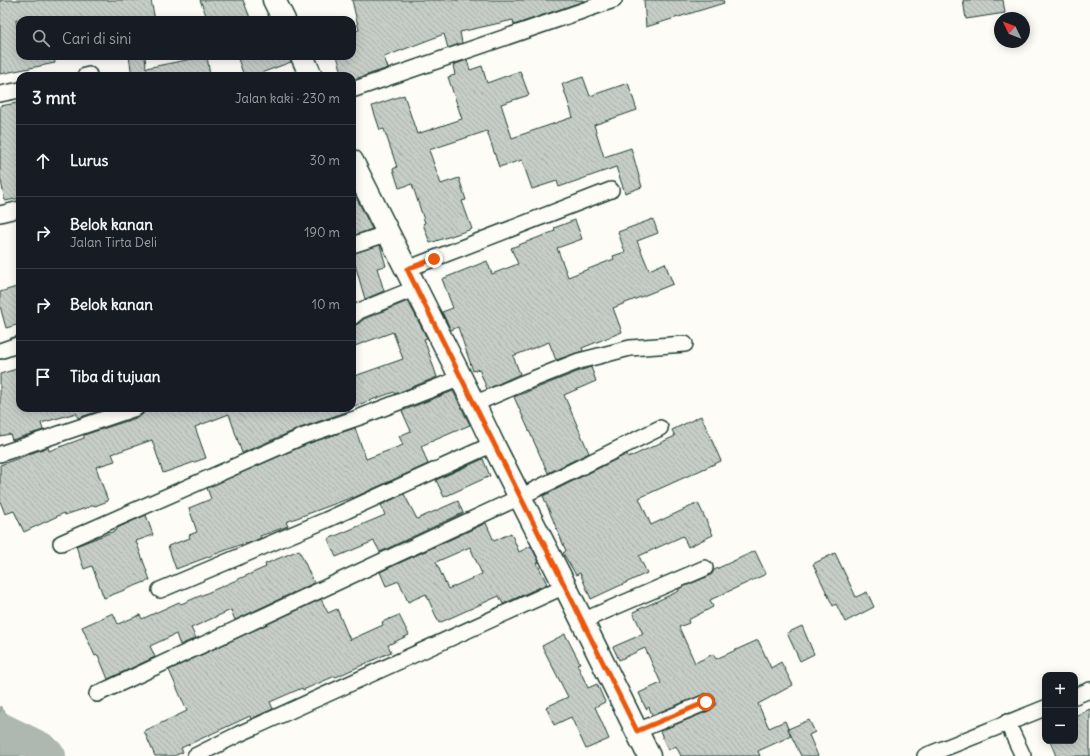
<!DOCTYPE html>
<html lang="id">
<meta charset="utf-8">
<style>
:root{--surface:#171b24;--page:#242831;--text:#f1f3f6;--muted:#9ea1a6;--line:#363941}
body{margin:0;font-family:Delius,sans-serif;background:var(--page);color:var(--text)}
.controls{position:absolute;right:12px;bottom:12px;display:grid;overflow:hidden;border-radius:8px;box-shadow:0 2px 10px #0003}
.controls button{width:36px;height:36px;display:grid;place-items:center;padding:0;border:0;border-bottom:1px solid var(--line);background:var(--surface);color:var(--text);font:20px sans-serif}
.compass{position:absolute;left:994px;top:12px;width:36px;height:36px;border-radius:50%;background:var(--surface);box-shadow:0 2px 10px #0003;rotate:313deg}
.stop{position:absolute;width:12px;height:12px;margin:-9px;border:3px solid #ea580c;border-radius:50%;background:#fff}
.stop.end{background:#ea580c;border-color:#fff;box-shadow:0 1px 4px #0008}
.list{margin:0;padding:0;list-style:none}
h2{display:flex;justify-content:space-between;align-items:center;height:52px;margin:0;padding:0 16px;font-size:17px}
h2 small{font-size:13px;font-weight:400;color:var(--muted)}
.list li{display:grid;grid-template-columns:26px 1fr auto;gap:12px;align-items:center;box-sizing:border-box;height:72px;padding:0 16px;border-top:1px solid var(--line)}
.list b{display:block;font-size:15px;white-space:nowrap}
.list p{margin:0;font-size:13px;white-space:nowrap;color:var(--muted)}
.list em{font-size:13px;font-style:normal;color:var(--muted)}
.icon{flex:none;width:22px;height:22px;fill:none;stroke:currentColor;stroke-width:2;stroke-linecap:round;stroke-linejoin:round}
.map{position:relative;flex:none;width:1090px;height:756px;overflow:hidden}
.search{position:absolute;background:var(--surface);box-shadow:0 2px 10px #0003;left:16px;top:16px;width:340px;height:44px;display:flex;align-items:center;gap:10px;box-sizing:border-box;padding:0 14px;border-radius:12px;color:var(--muted);font-size:15px}
.panel{position:absolute;background:var(--surface);box-shadow:0 2px 10px #0003;left:16px;top:72px;width:340px;height:340px;border-radius:12px}
.map>svg:first-child{display:block}
</style>
<div class="map">
<svg width="1090" height="756" viewBox="0 0 1090 756">
<defs>
<pattern id="water-ripples" width="26" height="14" patternUnits="userSpaceOnUse"><rect width="26" height="14" fill="#aeb8b1"/><path d="M2 4q2-2 4 0t4 0M15 11q2-2 4 0t4 0" fill="none" stroke="#8d9791"/></pattern>
<pattern id="building-back-hatch" width="6" height="6" patternUnits="userSpaceOnUse"><rect width="6" height="6" fill="#c6cdc7"/><path d="M-1 5l2 2M0 0l6 6M5-1l2 2" fill="none" stroke="#aab1ac"/></pattern>
</defs>
<rect width="100%" height="100%" fill="#fdfcf7"/>
<filter id="ink" filterUnits="userSpaceOnUse"><feTurbulence type="fractalNoise" baseFrequency=".025" numOctaves="2"/><feDisplacementMap in="SourceGraphic" scale="8" xChannelSelector="R" yChannelSelector="G"/><feConvolveMatrix kernelMatrix="1 2 1 2 8 2 1 2 1" color-interpolation-filters="sRGB"/></filter>
<g filter="url(#ink)">
<path fill="url(#water-ripples)" stroke="#75877f" d="M 0,706 L 24,735 L 36,756 L 0,756 Z"/>
<g fill="none" stroke-linecap="round" stroke-linejoin="round">
<g stroke="#586e66" stroke-width="1">
<path d="M 0,712 L 21,737 L 32,756"/>
<path d="M 0,720 L 17,740 L 26,756"/>
</g>
<path stroke="#aeb8b1" stroke-width="32" d="M 0,728 L 41,748 L 50,756"/>
</g>
<g fill="url(#building-back-hatch)" stroke="#1f3d34" fill-rule="evenodd">
<path d="M 0,0 L 151,0 L 155,20 L 16,20 L 20,45 L 20,56 L 54,56 L 55,63 L 0,74 Z"/>
<path d="M 200,0 L 243,0 L 251,20 L 208,20 Z"/>
<path d="M 352,0 L 584,0 L 584,1 L 514,25 L 513,20 L 460,32 L 462,43 L 448,48 L 444,34 L 384,57 L 388,68 L 352,80 L 352,76 L 343,76 L 337,56 L 352,56 L 352,32 L 359,30 Z"/>
<path d="M 644,0 L 723,0 L 724,3 L 646,27 Z"/>
<path d="M 963,0 L 1003,0 L 1005,13 L 966,19 Z"/>
<path d="M 129,56 L 145,56 L 146,68 L 207,56 L 210,76 L 132,76 Z"/>
<path d="M 237,56 L 290,56 L 291,62 L 253,76 L 244,76 Z"/>
<path d="M 467,60 L 470,70 L 482,66 L 487,83 L 520,71 L 529,95 L 501,104 L 512,138 L 573,117 L 562,84 L 583,77 L 590,96 L 628,83 L 637,110 L 594,125 L 604,157 L 631,148 L 642,187 L 625,193 L 616,167 L 559,187 L 557,181 L 532,189 L 522,160 L 499,167 L 487,131 L 429,150 L 441,184 L 459,178 L 466,200 L 462,201 L 472,229 L 430,243 L 423,224 L 425,223 L 412,184 L 399,188 L 393,169 L 397,167 L 384,129 L 380,130 L 372,106 L 404,95 L 417,134 L 462,119 L 448,77 L 455,75 L 453,65 Z"/>
<path d="M 17,103 L 20,118 L 20,198 L 5,201 L 0,176 L 0,106 Z"/>
<path d="M 352,189 L 372,229 L 352,236 Z"/>
<path d="M 653,219 L 658,233 L 637,241 L 649,270 L 665,263 L 673,284 L 613,308 L 622,332 L 582,348 L 583,351 L 556,360 L 549,342 L 513,356 L 520,374 L 487,389 L 479,369 L 473,371 L 458,327 L 451,330 L 442,312 L 453,308 L 442,279 L 487,261 L 492,274 L 518,264 L 511,248 L 555,231 L 554,228 L 575,220 L 582,239 L 557,248 L 568,277 L 614,259 L 613,256 L 625,252 L 618,232 Z"/>
<path d="M 380,245 L 386,266 L 377,268 L 384,291 L 365,299 L 352,254 Z"/>
<path d="M 20,286 L 20,324 L 6,328 L 0,306 L 0,292 Z"/>
<path d="M 408,301 L 427,338 L 424,339 L 437,377 L 395,394 L 394,392 L 352,407 L 352,377 L 403,359 L 393,332 L 352,347 L 352,326 L 358,324 L 364,319 Z"/>
<path d="M 591,367 L 596,381 L 564,395 L 589,453 L 548,473 L 514,397 L 582,370 Z"/>
<path d="M 20,368 L 20,408 L 108,408 L 78,418 L 76,413 L 41,423 L 43,430 L 12,440 L 10,434 L 0,436 L 0,374 Z"/>
<path d="M 453,391 L 470,425 L 421,446 L 428,464 L 353,498 L 353,497 L 286,522 L 288,526 L 260,536 L 261,538 L 247,544 L 246,544 L 245,543 L 176,569 L 168,546 L 190,538 L 189,535 L 197,532 L 189,508 L 211,499 L 207,488 L 307,444 L 355,428 L 366,459 L 403,445 L 399,436 L 411,431 L 402,411 Z"/>
<path d="M 145,408 L 348,408 L 349,411 L 300,428 L 242,453 L 229,414 L 195,427 L 206,458 L 163,473 L 152,440 L 112,454 L 115,461 L 96,467 L 108,501 L 95,506 L 95,505 L 65,515 L 64,513 L 24,532 L 14,511 L 5,514 L 0,501 L 0,465 L 48,447 L 49,451 L 84,438 L 84,435 L 139,417 L 143,414 Z"/>
<path d="M 701,416 L 721,461 L 639,498 L 651,525 L 698,503 L 713,535 L 688,547 L 683,536 L 639,556 L 647,573 L 591,599 L 580,573 L 576,575 L 563,553 L 566,551 L 543,496 L 627,454 L 628,458 L 675,436 L 672,430 Z"/>
<path d="M 483,459 L 490,476 L 444,497 L 436,480 Z"/>
<path d="M 404,494 L 417,519 L 458,501 L 463,513 L 380,552 L 374,541 L 336,557 L 328,539 L 385,515 L 381,505 Z"/>
<path d="M 146,515 L 153,535 L 136,541 L 150,580 L 104,598 L 92,566 L 84,569 L 76,546 L 117,530 L 117,528 Z"/>
<path d="M 486,523 L 494,541 L 511,533 L 519,552 L 531,546 L 539,562 L 537,563 L 547,584 L 503,604 L 499,596 L 439,623 L 426,594 L 408,602 L 399,581 L 386,586 L 380,572 ZM 470,547 L 482,574 L 448,589 L 436,562 Z"/>
<path d="M 299,550 L 314,583 L 235,620 L 231,610 L 191,628 L 196,638 L 180,645 L 176,634 L 150,646 L 155,657 L 108,679 L 98,655 L 95,656 L 82,627 L 113,613 L 118,624 L 140,615 L 142,619 L 179,602 L 181,604 L 207,593 L 266,567 L 265,564 Z"/>
<path d="M 755,551 L 766,574 L 710,600 L 713,607 L 688,620 L 689,623 L 679,627 L 695,663 L 713,654 L 716,659 L 758,640 L 771,668 L 781,662 L 793,685 L 758,704 L 769,728 L 785,721 L 791,736 L 758,751 L 760,756 L 681,756 L 676,746 L 668,750 L 660,731 L 711,710 L 714,707 L 716,704 L 715,698 L 712,695 L 704,694 L 652,715 L 649,707 L 646,709 L 639,693 L 661,683 L 645,648 L 619,660 L 613,647 L 643,634 L 633,612 L 679,591 L 678,589 L 709,576 L 712,574 L 714,570 Z"/>
<path d="M 835,553 L 856,597 L 867,592 L 874,607 L 845,622 L 836,604 L 833,606 L 813,564 Z"/>
<path d="M 321,599 L 328,613 L 337,609 L 350,640 L 383,625 L 382,622 L 399,615 L 409,635 L 388,645 L 391,652 L 336,677 L 335,676 L 303,690 L 302,688 L 270,702 L 273,709 L 251,719 L 250,716 L 181,748 L 183,752 L 174,756 L 155,756 L 144,731 L 187,711 L 169,670 Z"/>
<path d="M 802,626 L 814,654 L 800,661 L 787,633 Z"/>
<path d="M 565,634 L 580,663 L 577,664 L 588,688 L 597,684 L 605,702 L 595,707 L 609,739 L 586,749 L 571,717 L 554,725 L 546,707 L 568,697 L 542,646 Z"/>
<path d="M 1090,709 L 1090,756 L 1056,756 L 1050,741 L 1075,741 L 1075,716 Z"/>
<path d="M 809,720 L 815,732 L 809,735 L 818,756 L 801,756 L 788,729 Z"/>
</g>
<g fill="none" stroke-linecap="round" stroke-linejoin="round">
<g stroke="#1f3d34" stroke-width="18">
<g id="street">
<path d="M 85,76 L 89,75"/>
<path d="M 352,90 L 614,0"/>
<path d="M 0,94 L 20,90"/>
<path d="M 0,214 L 20,209"/>
<path d="M 352,245 L 389,233"/>
<path d="M 407,269 L 611,190"/>
<path d="M 352,317 L 359,311 L 416,288"/>
<path d="M 0,351 L 20,344"/>
<path d="M 474,404 L 523,383 L 579,361 L 630,348 L 685,344"/>
<path d="M 0,454 L 136,408"/>
<path d="M 61,543 L 304,436 L 360,417 L 461,378"/>
<path d="M 160,590 L 324,521 L 493,444"/>
<path d="M 582,621 L 705,568"/>
<path d="M 97,694 L 520,497 L 660,428"/>
<path d="M 1075,696 L 1090,690"/>
<path d="M 1007,722 L 1023,756"/>
<path d="M 637,731 L 707,702"/>
<path d="M 195,756 L 239,734 L 565,586"/>
<path d="M 925,756 L 1045,708"/>
</g>
</g>
<g stroke="#1f3d34" stroke-width="25">
<g id="secondary">
<path d="M 274,0 L 284,20"/>
<path d="M 302,56 L 311,76"/>
<path d="M 352,161 L 474,404 L 493,444 L 565,586 L 649,756"/>
</g>
</g>
<use href="#street" stroke="#fdfcf7" stroke-width="15"/>
<use href="#secondary" stroke="#fdfcf7" stroke-width="22"/>
</g>
</g>
<g fill="none" stroke-linecap="round" stroke-linejoin="round" filter="url(#ink)">
<path stroke="#ea580c" stroke-width="5" d="M 434,259 L 407,269 L 637,731 L 706,702"/>
</g>
</svg>
<div class="controls">
<button>+</button>
<button>−</button>
</div>
<svg class="compass" viewBox="-18 -18 36 36"><path d="M0-13l5 13h-10z" fill="#e53935"/><path d="M0 13l5-13h-10z" fill="#9ea1a6"/></svg>
<div class="stop" style="left:706px;top:702px"></div>
<div class="stop end" style="left:434px;top:259px"></div>
<div class="search"><svg class="icon" aria-label="search" viewBox="0 0 24 24"><circle cx="10" cy="10" r="6"/><path d="M15 15l6 6"/></svg>Cari di sini</div>
<section class="panel">
<h2>3 mnt<small>Jalan kaki · 230 m</small></h2>
<ul class="list">
<li><svg class="icon" aria-label="ahead" viewBox="0 0 24 24"><path d="M12 20V5M6 11l6-6 6 6"/></svg><div><b>Lurus</b></div><em>30 m</em></li>
<li><svg class="icon" aria-label="right" viewBox="0 0 24 24"><path d="M7 20v-9h11M14 6l5 5-5 5"/></svg><div><b>Belok kanan</b><p>Jalan Tirta Deli</p></div><em>190 m</em></li>
<li><svg class="icon" aria-label="right" viewBox="0 0 24 24"><path d="M7 20v-9h11M14 6l5 5-5 5"/></svg><div><b>Belok kanan</b></div><em>10 m</em></li>
<li><svg class="icon" aria-label="arrive" viewBox="0 0 24 24"><path d="M6 21V4h12l-3 4 3 4H6"/></svg><div><b>Tiba di tujuan</b></div></li>
</ul>
</section>
</div>
